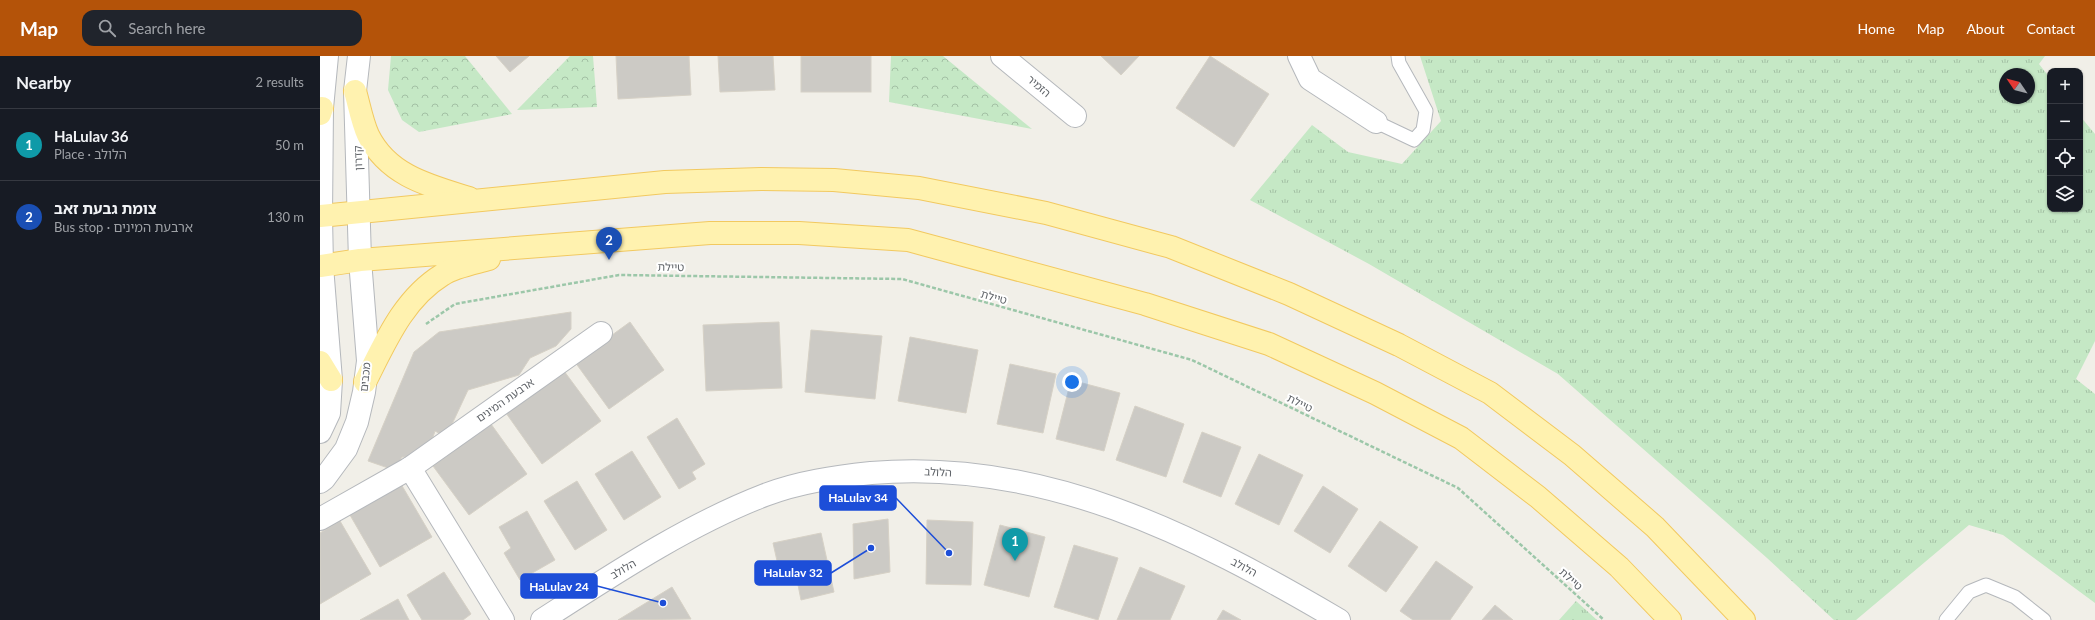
<!DOCTYPE html>
<meta charset="utf-8">
<style>
:root{--surface:#171b24;--page:#20242c;--text:#f1f3f6;--muted:#9ea1a6;--line:#363941;--accent:#b45309}
body{margin:0;font-family:Lato,"Noto Sans Hebrew",sans-serif;background:var(--page);color:var(--text)}
.controls{position:absolute;right:12px;top:12px;display:grid;overflow:hidden;border-radius:8px;box-shadow:0 1px 3px #0004}
.controls button{width:36px;height:36px;display:grid;place-items:center;padding:0;border:0;border-bottom:1px solid var(--line);background:var(--surface);color:var(--text);font:20px sans-serif}
.compass{position:absolute;left:1679px;top:12px;width:36px;height:36px;border-radius:50%;background:var(--surface);box-shadow:0 1px 3px #0004;rotate:305deg}
.you{position:absolute;left:752px;top:326px;width:14px;height:14px;margin:-10px;border:3px solid #fff;border-radius:50%;background:#1a73e8;box-shadow:0 0 0 6px #1a73e833}
.badge{display:grid;place-items:center;width:26px;height:26px;border-radius:50%;background:var(--accent);color:#fff;font-size:13px;font-weight:700}
.pin{position:absolute;translate:-50% -33px;filter:drop-shadow(0 1px 2px #0008)}
.pin::after{content:'';position:absolute;top:21px;width:14px;height:12px;background:inherit;clip-path:polygon(0 0,100% 0,50% 100%)}
.list{margin:0;padding:0;list-style:none}
h2{display:flex;justify-content:space-between;align-items:center;height:52px;margin:0;padding:0 16px;font-size:17px}
h2 small{font-size:13px;font-weight:400;color:var(--muted)}
.list li{display:grid;grid-template-columns:26px 1fr auto;gap:12px;align-items:center;box-sizing:border-box;height:72px;padding:0 16px;border-top:1px solid var(--line)}
.list b{display:block;font-size:15px;white-space:nowrap}
.list p{margin:0;font-size:13px;white-space:nowrap;color:var(--muted)}
.list em{font-size:13px;font-style:normal;color:var(--muted)}
.icon{flex:none;width:22px;height:22px;fill:none;stroke:currentColor;stroke-width:2;stroke-linecap:round;stroke-linejoin:round}
.map{position:relative;flex:none;width:1775px;height:564px;overflow:hidden}
header{display:flex;align-items:center;gap:24px;box-sizing:border-box;height:56px;padding:0 20px;background:var(--accent);color:#fff}
header strong{font-size:19px}
nav{display:flex;gap:22px;margin-inline-start:auto;font-size:14px}
.search{width:280px;height:36px;background:var(--page);display:flex;align-items:center;gap:10px;box-sizing:border-box;padding:0 14px;border-radius:12px;color:var(--muted);font-size:15px}
main{display:flex}
aside{flex:1;background:var(--surface)}
.map>svg:first-child{display:block}
</style>
<header>
<strong>Map</strong>
<div class="search"><svg class="icon" aria-label="search" viewBox="0 0 24 24"><circle cx="10" cy="10" r="6"/><path d="M15 15l6 6"/></svg>Search here</div>
<nav><a>Home</a><a>Map</a><a>About</a><a>Contact</a></nav>
</header>
<main>
<aside>
<h2>Nearby<small>2 results</small></h2>
<ul class="list">
<li><span class="badge" style="background:#0f9aa8">1</span><div><b>HaLulav 36</b><p>Place · הלולב</p></div><em>50 m</em></li>
<li><span class="badge" style="background:#1a4fb4">2</span><div><b>צומת גבעת זאב</b><p>Bus stop · ארבעת המינים</p></div><em>130 m</em></li>
</ul>
</aside>
<div class="map">
<svg width="1775" height="564" viewBox="0 0 1775 564">
<defs>
<pattern id="grass-tufts" width="24" height="20" patternUnits="userSpaceOnUse"><rect width="24" height="20" fill="#c5e8c5"/><path d="M3 7l-1-3M5 7V3M7 7l1-3M15 17l-1-3M17 17v-4M19 17l1-3" fill="none" stroke="#a3c0a4"/></pattern>
<pattern id="forest-crowns" width="20" height="18" patternUnits="userSpaceOnUse"><rect width="20" height="18" fill="#c5e8c5"/><path d="M2 6a3 3 0 1 1 6 0M12 15a3 3 0 1 1 6 0" fill="none" stroke="#a3c0a4"/></pattern>
</defs>
<rect width="100%" height="100%" fill="#f1efe8"/>
<g fill="url(#grass-tufts)" fill-rule="evenodd">
<path d="M 1100,0 L 1725,0 L 1719,8 L 1730,22 L 1730,153 L 1760,153 L 1760,60 L 1775,78 L 1775,285 L 1756,323 L 1775,338 L 1775,547 L 1683,479 L 1649,469 L 1536,564 L 1514,564 L 1447,502 L 1238,318 L 1049,208 L 930,144 L 992,69 L 1028,96 L 1082,108 L 1121,65 ZM 1685,18 L 1709,18 L 1709,42 L 1685,42 Z"/>
<path d="M 1256,545 L 1277,564 L 1239,564 Z"/>
</g>
<g fill="url(#forest-crowns)">
<path d="M 71,0 L 145,0 L 192,58 L 99,76 L 82,64 L 68,34 Z"/>
<path d="M 250,0 L 273,0 L 277,51 L 197,54 Z"/>
<path d="M 571,0 L 623,0 L 712,73 L 569,46 Z"/>
</g>
<g fill="#cccac5" stroke="#d6d1c6">
<path d="M 176,0 L 209,0 L 190,16 Z"/>
<path d="M 296,0 L 369,0 L 371,39 L 298,43 Z"/>
<path d="M 398,0 L 453,0 L 455,34 L 400,36 Z"/>
<rect x="481" y="0" width="70" height="36"/>
<path d="M 781,0 L 819,0 L 801,19 Z"/>
<path d="M 890,0 L 949,38 L 914,91 L 856,52 Z"/>
<path d="M 251,256 L 251,273 L 236,290 L 210,302 L 199,319 L 148,334 L 126,381 L 115,375 L 108,396 L 95,401 L 82,401 L 74,414 L 48,405 L 94,296 L 119,276 Z"/>
<path d="M 310,266 L 344,314 L 289,353 L 255,306 Z"/>
<path d="M 459,266 L 462,332 L 386,335 L 383,269 Z"/>
<path d="M 491,274 L 562,280 L 555,343 L 485,336 Z"/>
<path d="M 590,281 L 658,294 L 646,357 L 578,345 Z"/>
<path d="M 690,308 L 736,318 L 723,377 L 677,368 Z"/>
<path d="M 244,315 L 281,365 L 222,408 L 186,357 Z"/>
<path d="M 751,324 L 800,337 L 784,395 L 736,383 Z"/>
<path d="M 815,350 L 864,368 L 846,421 L 796,404 Z"/>
<path d="M 357,362 L 385,408 L 372,416 L 376,423 L 359,433 L 327,381 Z"/>
<path d="M 171,368 L 207,418 L 149,459 L 113,410 Z"/>
<path d="M 882,376 L 921,391 L 901,441 L 863,426 Z"/>
<path d="M 312,395 L 341,441 L 304,464 L 275,418 Z"/>
<path d="M 939,398 L 983,419 L 959,469 L 915,448 Z"/>
<path d="M 257,425 L 287,474 L 255,494 L 224,445 Z"/>
<path d="M 81,428 L 112,481 L 60,511 L 30,459 Z"/>
<path d="M 1003,430 L 1038,453 L 1010,497 L 974,475 Z"/>
<path d="M 207,455 L 235,504 L 200,524 L 184,497 L 191,492 L 179,471 Z"/>
<path d="M 568,463 L 570,516 L 534,523 L 533,468 Z"/>
<path d="M 607,464 L 653,466 L 651,529 L 606,528 Z"/>
<path d="M 20,465 L 51,518 L 0,548 L 0,477 Z"/>
<path d="M 1060,465 L 1098,491 L 1066,536 L 1028,510 Z"/>
<path d="M 680,469 L 725,481 L 709,541 L 664,529 Z"/>
<path d="M 501,477 L 514,536 L 481,544 L 477,524 L 462,527 L 453,487 Z"/>
<path d="M 754,489 L 798,502 L 778,564 L 734,551 Z"/>
<path d="M 1116,505 L 1153,531 L 1130,564 L 1093,564 L 1080,555 Z"/>
<path d="M 820,511 L 865,530 L 850,564 L 797,564 Z"/>
<path d="M 124,516 L 151,558 L 143,564 L 102,564 L 87,539 Z"/>
<path d="M 352,531 L 371,563 L 298,564 Z"/>
<path d="M 78,543 L 89,564 L 40,564 Z"/>
<path d="M 1175,549 L 1193,564 L 1162,564 Z"/>
<path d="M 903,554 L 921,564 L 897,564 Z"/>
</g>
<g fill="none" stroke-linecap="round" stroke-linejoin="round">
<g stroke="#b5b8bc" stroke-width="15">
<g id="service">
<path d="M 1056,66 L 1094,84 L 1103,74 L 1106,55 L 1079,7 L 1078,0"/>
<path d="M 1626,564 L 1649,536 L 1666,529 L 1695,541 L 1724,564"/>
</g>
</g>
<g stroke="#b5b8bc" stroke-width="24">
<g id="minor">
<path d="M 682,0 L 755,60"/>
<path d="M 979,0 L 990,23 L 1056,66"/>
<path d="M 90,412 L 183,564"/>
<path d="M 0,463 L 90,412 L 281,277"/>
<path d="M 222,564 C 292,519 367,469 445,439 C 479,426 515,421 551,417 C 724,402 874,479 1019,564"/>
</g>
</g>
<g stroke="#b5b8bc" stroke-width="24">
<g id="tertiary">
<path d="M 0,376 L 9,357 L 11,324 L 2,210 L 1,160 L 2,52 L 7,0"/>
<path d="M 0,426 L 4,423 L 26,393 L 37,366 L 44,336 L 48,305 L 40,204 L 35,35 L 39,0"/>
</g>
</g>
<g stroke="#f2c960" stroke-width="24">
<g id="primary">
<path d="M 35,35 C 39,49 42,66 48,79 C 68,120 110,130 149,142"/>
<path d="M 0,58 L 2,52"/>
<path d="M 0,160 L 345,126 L 441,123 L 514,124 L 599,132 L 726,157 L 851,191 L 969,238 L 1079,289 L 1170,337 L 1252,399 L 1335,471 L 1424,564"/>
<path d="M 0,210 L 40,204 L 390,177 L 479,177 L 588,184 L 825,248 L 949,288 L 1055,337 L 1141,382 L 1218,441 L 1299,511 L 1350,564"/>
<path d="M 0,306 L 11,324"/>
<path d="M 45,326 C 65,287 83,243 122,219 C 133,211 155,207 169,203"/>
</g>
</g>
<path stroke="#9cc7a9" stroke-width="2.5" stroke-dasharray="4 2" stroke-linecap="butt" d="M 106,268 L 135,248 L 299,219 L 582,223 L 872,304 L 1138,432 L 1284,564"/>
<use href="#service" stroke="#fff" stroke-width="13"/>
<use href="#minor" stroke="#fff" stroke-width="22"/>
<use href="#tertiary" stroke="#fff" stroke-width="22"/>
<use href="#primary" stroke="#fff2af" stroke-width="22"/>
</g>
<g text-anchor="middle" stroke-width="4" stroke-linejoin="round" paint-order="stroke">
<g font-size="11" fill="#5f6368" stroke="#fff">
<text transform="translate(719 30) rotate(40)" y="4">הזמיר</text>
<text transform="translate(38 102) rotate(-92)" y="4">קדרון</text>
<text transform="translate(351 211) rotate(1)" y="4">טיילת</text>
<text transform="translate(674 241) rotate(16)" y="4">טיילת</text>
<text transform="translate(45 321) rotate(-84)" y="4">מכבים</text>
<text transform="translate(185 344) rotate(-35)" y="4">ארבעת המינים</text>
<text transform="translate(980 347) rotate(26)" y="4">טיילת</text>
<text transform="translate(618 416) rotate(3)" y="4">הלולב</text>
<text transform="translate(924 511) rotate(28)" y="4">הלולב</text>
<text transform="translate(303 513) rotate(-31)" y="4">הלולב</text>
<text transform="translate(1251 523) rotate(42)" y="4">טיילת</text>
</g>
</g>
<path fill="none" stroke="#1d4ed8" stroke-width="1.5" d="M629 497L576 442M551 492L511 517M343 547L277 530"/>
<g fill="#1d4ed8" stroke="#fff" stroke-width="1.5">
<circle cx="629" cy="497" r="4"/>
<circle cx="551" cy="492" r="4"/>
<circle cx="343" cy="547" r="4"/>
</g>
<g fill="#1d4ed8" stroke="#1d4ed8" stroke-width="1.5">
<rect x="500" y="430" width="76" height="24" rx="4"/>
<rect x="435" y="505" width="76" height="24" rx="4"/>
<rect x="201" y="518" width="76" height="24" rx="4"/>
</g>
<g font-size="12" text-anchor="middle" font-weight="bold" fill="#fff">
<text x="538" y="446">HaLulav 34</text>
<text x="473" y="521">HaLulav 32</text>
<text x="239" y="535">HaLulav 24</text>
</g>
</svg>
<div class="controls">
<button>+</button>
<button>−</button>
<button><svg class="icon" aria-label="locate" viewBox="0 0 24 24"><circle cx="12" cy="12" r="6"/><path d="M12 2v4M12 18v4M2 12h4M18 12h4"/></svg></button>
<button><svg class="icon" aria-label="layers" viewBox="0 0 24 24"><path d="M12 4l9 5-9 5-9-5zM3 14l9 5 9-5"/></svg></button>
</div>
<svg class="compass" viewBox="-18 -18 36 36"><path d="M0-13l5 13h-10z" fill="#e53935"/><path d="M0 13l5-13h-10z" fill="#9ea1a6"/></svg>
<div class="you"></div>
<div class="pin badge" style="left:695px;top:505px;background:#0f9aa8">1</div>
<div class="pin badge" style="left:289px;top:204px;background:#1a4fb4">2</div>
</div>
</main>
